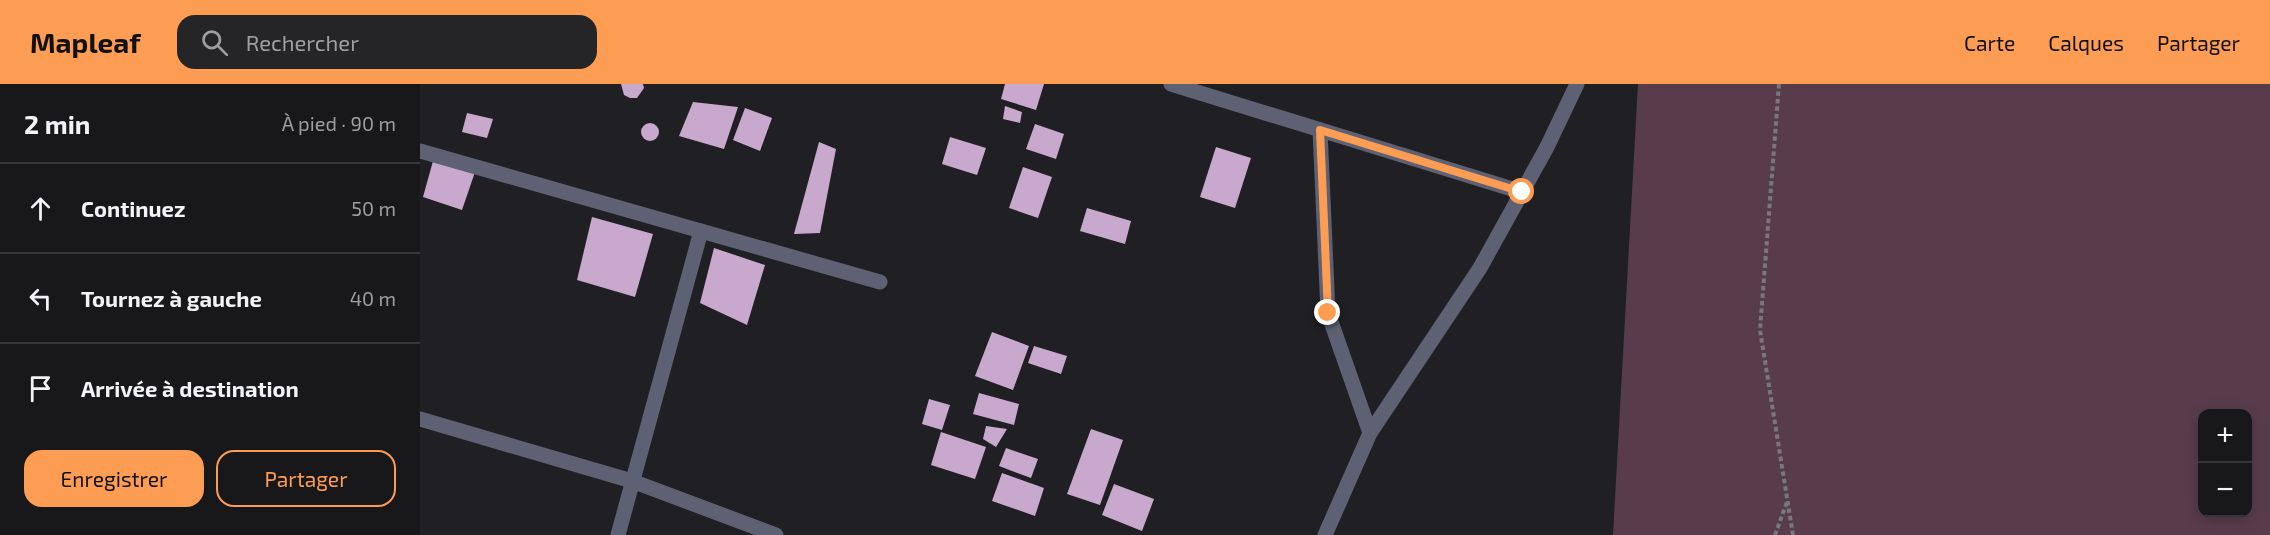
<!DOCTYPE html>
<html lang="fr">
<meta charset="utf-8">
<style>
:root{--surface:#18171a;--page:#252427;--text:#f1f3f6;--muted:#9f9fa2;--line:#363639;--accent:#fd9d54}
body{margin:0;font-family:"Exo 2",sans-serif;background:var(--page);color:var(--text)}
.controls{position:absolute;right:18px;bottom:18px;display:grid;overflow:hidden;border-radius:12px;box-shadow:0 3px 15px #0003}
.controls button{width:54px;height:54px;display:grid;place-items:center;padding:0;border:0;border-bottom:2px solid var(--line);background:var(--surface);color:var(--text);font:30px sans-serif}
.stop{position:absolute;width:18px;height:18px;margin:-14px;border:4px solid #fd9d54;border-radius:50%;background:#fff}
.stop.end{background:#fd9d54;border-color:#fff;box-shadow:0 2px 6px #0008}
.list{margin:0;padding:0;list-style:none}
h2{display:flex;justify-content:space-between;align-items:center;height:78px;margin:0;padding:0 24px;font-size:26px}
h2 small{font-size:20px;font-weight:400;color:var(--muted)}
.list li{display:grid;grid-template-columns:39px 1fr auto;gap:18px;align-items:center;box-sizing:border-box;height:90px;padding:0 24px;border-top:2px solid var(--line)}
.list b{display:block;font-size:22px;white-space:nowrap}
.list em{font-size:20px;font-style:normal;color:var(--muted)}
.actions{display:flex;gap:12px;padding:18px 24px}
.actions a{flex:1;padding:14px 0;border:2px solid var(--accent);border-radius:18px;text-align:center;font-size:21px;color:var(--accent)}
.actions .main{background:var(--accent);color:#111}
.icon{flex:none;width:33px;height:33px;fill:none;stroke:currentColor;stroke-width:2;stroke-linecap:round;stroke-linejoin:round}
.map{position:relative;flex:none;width:1850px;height:451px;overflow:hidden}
header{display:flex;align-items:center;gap:36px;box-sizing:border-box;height:84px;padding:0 30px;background:var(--accent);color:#111}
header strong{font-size:28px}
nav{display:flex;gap:33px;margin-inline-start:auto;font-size:21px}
.search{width:420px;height:54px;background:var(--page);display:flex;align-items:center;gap:15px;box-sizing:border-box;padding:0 21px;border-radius:18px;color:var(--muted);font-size:22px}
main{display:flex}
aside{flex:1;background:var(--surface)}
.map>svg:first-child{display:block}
</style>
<header>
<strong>Mapleaf</strong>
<div class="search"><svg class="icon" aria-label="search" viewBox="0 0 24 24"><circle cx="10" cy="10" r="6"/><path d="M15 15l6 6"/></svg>Rechercher</div>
<nav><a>Carte</a><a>Calques</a><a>Partager</a></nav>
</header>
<main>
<aside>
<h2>2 min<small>À pied · 90 m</small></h2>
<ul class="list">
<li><svg class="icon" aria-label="ahead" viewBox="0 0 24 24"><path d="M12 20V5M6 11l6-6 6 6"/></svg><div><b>Continuez</b></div><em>50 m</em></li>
<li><svg class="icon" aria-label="left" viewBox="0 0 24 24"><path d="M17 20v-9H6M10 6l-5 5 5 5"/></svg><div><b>Tournez à gauche</b></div><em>40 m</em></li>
<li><svg class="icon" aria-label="arrive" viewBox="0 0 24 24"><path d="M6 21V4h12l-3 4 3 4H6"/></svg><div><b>Arrivée à destination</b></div></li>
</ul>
<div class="actions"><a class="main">Enregistrer</a><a>Partager</a></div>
</aside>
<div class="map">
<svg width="1850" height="451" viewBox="0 0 1850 451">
<rect width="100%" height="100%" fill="#201f23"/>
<path fill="#583c4b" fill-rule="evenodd" d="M 1218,0 L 1850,0 L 1850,451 L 1193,451 ZM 1782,330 L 1828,330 L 1828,428 L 1782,428 Z"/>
<g fill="#c9a8ce">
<path d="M 201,0 L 223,0 L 224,4 L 217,14 L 210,14 L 204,11 Z"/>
<path d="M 585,0 L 624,0 L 616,26 L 581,15 Z"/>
<path d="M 273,18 L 318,23 L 304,65 L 259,52 Z"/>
<path d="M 585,22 L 602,28 L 600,39 L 583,35 Z"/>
<path d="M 325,24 L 352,34 L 340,67 L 313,56 Z"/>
<path d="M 47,29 L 73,35 L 67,54 L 42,48 Z"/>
<circle cx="230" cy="48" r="9"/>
<path d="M 615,40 L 644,50 L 636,75 L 606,65 Z"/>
<path d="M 530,53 L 566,64 L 557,91 L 522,80 Z"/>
<path d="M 399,58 L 416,65 L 400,149 L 374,150 Z"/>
<path d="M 796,63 L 831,74 L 815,124 L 780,113 Z"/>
<path d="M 13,77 L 55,88 L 42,126 L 3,113 Z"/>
<path d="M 603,83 L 632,93 L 618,134 L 589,124 Z"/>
<path d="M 667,124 L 711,137 L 705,160 L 660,147 Z"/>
<path d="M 172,133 L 233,150 L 215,213 L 157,196 Z"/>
<path d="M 294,164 L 345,181 L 327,241 L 280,219 Z"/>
<path d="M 572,248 L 609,262 L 593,306 L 555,292 Z"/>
<path d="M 614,262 L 647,272 L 641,290 L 608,279 Z"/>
<path d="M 559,309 L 599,320 L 594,341 L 553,330 Z"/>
<path d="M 509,315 L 530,321 L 522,346 L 502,340 Z"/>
<path d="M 566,342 L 587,345 L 576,363 L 563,355 Z"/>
<path d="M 671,345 L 703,356 L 680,421 L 647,410 Z"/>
<path d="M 521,348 L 566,363 L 555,395 L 511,381 Z"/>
<path d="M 586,364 L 618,375 L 611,394 L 579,382 Z"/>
<path d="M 582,389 L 624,404 L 615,432 L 572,417 Z"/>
<path d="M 694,400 L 734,415 L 722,447 L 682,431 Z"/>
</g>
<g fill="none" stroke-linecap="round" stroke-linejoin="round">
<g stroke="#78787b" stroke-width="4" stroke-dasharray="4.5 3" stroke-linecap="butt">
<path d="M 1359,0 L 1340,246 L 1373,451"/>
<path d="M 1355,451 L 1367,418"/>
</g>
<g stroke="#5d6173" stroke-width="15">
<path d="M 751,0 L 1102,108"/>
<path d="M 900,46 L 908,229 L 950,349"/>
<path d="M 0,67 L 460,198"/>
<path d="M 0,335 L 212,397 L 356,451"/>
<path d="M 198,451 L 281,147"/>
<path d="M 905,451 L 950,349 L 1060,184 L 1127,63 L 1157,0"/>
</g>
</g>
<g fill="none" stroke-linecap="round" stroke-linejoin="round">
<path stroke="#fd9d54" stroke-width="8" d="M 908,229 L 900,46 L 1102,108"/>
</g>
</svg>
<div class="controls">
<button>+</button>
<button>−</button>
</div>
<div class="stop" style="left:1102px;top:108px"></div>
<div class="stop end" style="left:908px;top:229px"></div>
</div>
</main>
